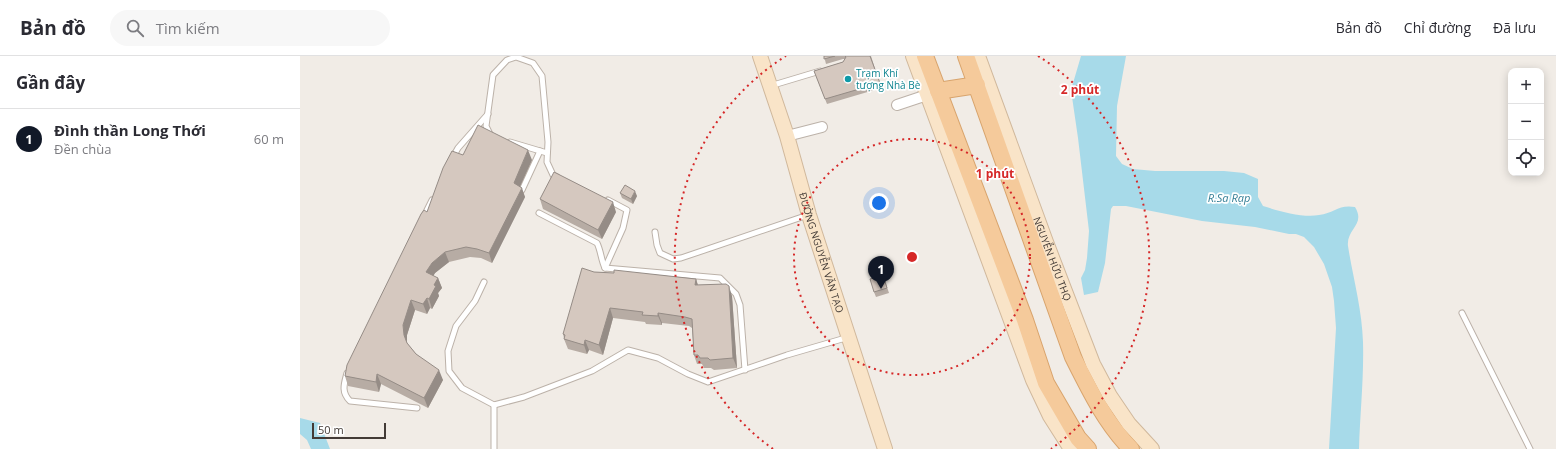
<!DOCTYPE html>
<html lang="vi">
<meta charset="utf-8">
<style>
:root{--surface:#fff;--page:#f7f7f7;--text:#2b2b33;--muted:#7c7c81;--line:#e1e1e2;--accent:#111827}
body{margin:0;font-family:"Open Sans",sans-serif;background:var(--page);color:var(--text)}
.controls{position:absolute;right:12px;top:12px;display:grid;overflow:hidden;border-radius:8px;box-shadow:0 2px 10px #0003}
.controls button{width:36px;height:36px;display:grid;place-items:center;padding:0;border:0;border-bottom:1px solid var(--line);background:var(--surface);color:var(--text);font:20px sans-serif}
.scale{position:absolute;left:12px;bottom:10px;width:74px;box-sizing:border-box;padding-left:4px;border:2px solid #433b36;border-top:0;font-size:11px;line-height:14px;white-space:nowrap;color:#433b36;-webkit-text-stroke:3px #fff;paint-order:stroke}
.you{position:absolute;left:579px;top:147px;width:14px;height:14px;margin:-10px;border:3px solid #fff;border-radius:50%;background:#1a73e8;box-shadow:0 0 0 6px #1a73e833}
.badge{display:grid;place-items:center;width:26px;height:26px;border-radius:50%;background:var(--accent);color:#fff;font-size:13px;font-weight:700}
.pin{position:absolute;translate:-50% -33px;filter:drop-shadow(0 1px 2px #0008)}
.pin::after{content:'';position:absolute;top:21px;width:14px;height:12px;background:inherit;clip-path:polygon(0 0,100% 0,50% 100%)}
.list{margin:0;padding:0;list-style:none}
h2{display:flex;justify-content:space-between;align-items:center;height:52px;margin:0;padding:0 16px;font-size:17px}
h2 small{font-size:13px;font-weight:400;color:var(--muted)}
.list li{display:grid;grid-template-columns:26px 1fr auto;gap:12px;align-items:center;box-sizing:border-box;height:60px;padding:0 16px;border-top:1px solid var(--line)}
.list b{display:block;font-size:15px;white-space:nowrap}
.list p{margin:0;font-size:13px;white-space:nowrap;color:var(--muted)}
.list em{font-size:13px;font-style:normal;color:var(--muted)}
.icon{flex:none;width:22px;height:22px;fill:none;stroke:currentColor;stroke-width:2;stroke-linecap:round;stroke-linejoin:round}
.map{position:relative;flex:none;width:1256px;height:393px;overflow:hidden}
header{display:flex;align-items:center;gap:24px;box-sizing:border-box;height:56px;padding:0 20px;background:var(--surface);border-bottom:1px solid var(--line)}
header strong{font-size:19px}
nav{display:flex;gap:22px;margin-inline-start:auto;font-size:14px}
.search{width:280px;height:36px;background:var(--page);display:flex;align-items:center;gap:10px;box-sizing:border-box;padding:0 14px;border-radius:22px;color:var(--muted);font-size:15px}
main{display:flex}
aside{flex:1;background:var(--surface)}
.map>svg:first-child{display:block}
</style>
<header>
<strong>Bản đồ</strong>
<div class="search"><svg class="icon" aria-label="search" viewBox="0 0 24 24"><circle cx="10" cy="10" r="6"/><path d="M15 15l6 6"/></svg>Tìm kiếm</div>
<nav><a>Bản đồ</a><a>Chỉ đường</a><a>Đã lưu</a></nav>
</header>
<main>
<aside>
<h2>Gần đây<small></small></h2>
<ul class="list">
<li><span class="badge">1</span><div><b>Đình thần Long Thới</b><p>Đền chùa</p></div><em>60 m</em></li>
</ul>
</aside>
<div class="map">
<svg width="1256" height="393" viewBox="0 0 1256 393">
<rect width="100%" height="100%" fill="#f1ece6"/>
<g fill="#a7dae9">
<path d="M 781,0 L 826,0 L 817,50 L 816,100 L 822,108 L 833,113 L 855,115 L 924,115 L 944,117 L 958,123 L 958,141 L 963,150 C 979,155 1003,162 1019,159 C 1034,157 1039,148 1055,151 C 1066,169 1046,173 1048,190 C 1053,222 1062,253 1063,286 C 1064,322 1060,358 1059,393 L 1029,393 L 1036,272 L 1034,245 L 1032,231 L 1024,208 L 1014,191 L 1004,181 L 996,178 L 989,178 L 955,171 L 902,165 L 826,150 L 813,150 L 811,153 L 805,207 L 798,236 L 784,239 L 781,222 L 785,214 L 787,202 L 789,175 L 778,82 L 771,34 Z"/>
<path d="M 0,362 L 20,367 L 30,393 L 11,393 L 7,384 L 0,378 Z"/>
</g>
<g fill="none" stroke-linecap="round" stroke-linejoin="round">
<g stroke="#bcb2a9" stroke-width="7">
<g id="service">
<path d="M 470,30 L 520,15"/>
<path d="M 190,78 L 186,70 L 193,19 L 207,4 L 216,1 L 233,7 L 242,20 L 248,86 L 247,106 L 253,119 L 257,121"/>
<path d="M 210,86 L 247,97"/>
<path d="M 153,101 L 158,92 L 188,58"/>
<path d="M 222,134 L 240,95"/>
<path d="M 239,157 L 297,187 C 301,195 301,204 305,212 L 420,222 L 436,238 L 440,249 L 445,314"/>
<path d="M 124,160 L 132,144"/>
<path d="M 355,176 L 357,189 L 360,197 L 373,203 L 381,202 L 508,159"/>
<path d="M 305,212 L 323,172 L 327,154 L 308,144"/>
<path d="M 184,226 L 175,245 L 156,270 L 148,295 L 149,315 L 162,332 L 194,349 L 224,341 L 292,315 L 328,294 L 358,302 L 388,318 L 408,326 L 487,299 L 549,281"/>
<path d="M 1162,257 L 1230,393"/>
<path d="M 47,317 C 44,328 41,336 50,345 L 117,352"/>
<path d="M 194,393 L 194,349"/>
</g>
</g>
<g stroke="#bcb2a9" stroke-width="12">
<g id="minor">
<path d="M 597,49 L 633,37"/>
<path d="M 487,80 L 522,71"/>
</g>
</g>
<g stroke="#d0b89c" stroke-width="16">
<g id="secondary">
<path id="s1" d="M 460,0 L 487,80 L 509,159 L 585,393"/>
<path d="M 613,0 L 733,324 L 750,360 L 771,393"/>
<path id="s2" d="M 678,0 L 746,186 L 793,308 L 810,340 L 829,368 L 852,393"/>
</g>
</g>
<g stroke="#d8a46d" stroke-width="18">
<g id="primary">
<path d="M 625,0 L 725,264 L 746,327 L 778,382 L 788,393"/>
<path d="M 666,0 L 773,301 C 790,335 805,366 831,393"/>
<path d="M 638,35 L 677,29"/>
</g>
</g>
<use href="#service" stroke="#fff" stroke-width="5"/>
<use href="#minor" stroke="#fff" stroke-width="10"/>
<use href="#secondary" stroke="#f9e4c8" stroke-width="14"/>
<use href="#primary" stroke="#f5ca9b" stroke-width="16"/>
</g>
<g fill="#b7aca4">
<path d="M 524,0 L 571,0 L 581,32 L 527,48 L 514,15 L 543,6 L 545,3 L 543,3 L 526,8 Z"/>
<path d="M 232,104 L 220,131 L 225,141 L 192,207 L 181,202 L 170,201 L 149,206 L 135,217 L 133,220 L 138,222 L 142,232 L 138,237 L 139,240 L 132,253 L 130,252 L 127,258 L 115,254 L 107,279 L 107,287 L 116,298 L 143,324 L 128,352 L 81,328 L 79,336 L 48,330 L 45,320 L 127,156 Z"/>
<path d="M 320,137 L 337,140 L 333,148 L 322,142 Z"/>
<path d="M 240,143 L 316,156 L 302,183 L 243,153 Z"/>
<path d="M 294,216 L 396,223 L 398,229 L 432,240 L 437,312 L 414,314 L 411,312 L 404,312 L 402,308 L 397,308 L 394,299 L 392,272 L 389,270 L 362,267 L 362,269 L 346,268 L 345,266 L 313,262 L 303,299 L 289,294 L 287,298 L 268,293 L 264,283 L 264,282 L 263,278 Z"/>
<path d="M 583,219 L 589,237 L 576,241 L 574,236 Z"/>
</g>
<g fill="#958c86">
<path d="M 228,94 L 232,104 L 217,137 L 214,127 Z"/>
<path d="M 222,132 L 225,141 L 192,207 L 189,197 Z"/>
<path d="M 335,135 L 337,140 L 333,148 L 331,143 Z"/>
<path d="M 313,146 L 316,156 L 302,183 L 298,174 Z"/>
<path d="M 145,196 L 149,206 L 135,217 L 130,226 L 126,216 L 132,207 Z"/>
<path d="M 138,222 L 142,232 L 138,237 L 139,240 L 132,253 L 129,243 L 134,229 Z"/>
<path d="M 396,223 L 399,233 L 395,229 Z"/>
<path d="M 429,230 L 432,240 L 437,312 L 433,302 Z"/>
<path d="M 127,242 L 130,252 L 127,258 L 123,248 Z"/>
<path d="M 111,244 L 115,254 L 107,279 L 107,288 L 104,279 L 103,269 Z"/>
<path d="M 310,252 L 313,262 L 303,299 L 299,289 Z"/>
<path d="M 358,257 L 362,267 L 362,269 L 358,260 Z"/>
<path d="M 285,284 L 289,294 L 287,298 L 284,289 Z"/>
<path d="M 139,314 L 143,324 L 128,352 L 124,342 Z"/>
<path d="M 77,318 L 81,328 L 79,336 L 76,326 Z"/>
</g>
<g fill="#d5c8bf" stroke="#958c86">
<path d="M 524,0 L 535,0 L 524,3 Z"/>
<path d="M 545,0 L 570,0 L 580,27 L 525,43 L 514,15 L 543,6 L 546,1 Z"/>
<path d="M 178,69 L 228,94 L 214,127 L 222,132 L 189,197 L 177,193 L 166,191 L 145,196 L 132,207 L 126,216 L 138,222 L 134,229 L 136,230 L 129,243 L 127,242 L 123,248 L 111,244 L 103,269 L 104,279 L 107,287 L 116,298 L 139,314 L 124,342 L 77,318 L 76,326 L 45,320 L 47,309 L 121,158 L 124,154 L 127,156 L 143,112 L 152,95 L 163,99 Z"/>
<path d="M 254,116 L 313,146 L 298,174 L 240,143 Z"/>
<path d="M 325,129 L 335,135 L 331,143 L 320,137 Z"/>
<path d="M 282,212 L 294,216 L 314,217 L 314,214 L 396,223 L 395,229 L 426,228 L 429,230 L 433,302 L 410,304 L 408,302 L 400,302 L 398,299 L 394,299 L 392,263 L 385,261 L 358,257 L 358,260 L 342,259 L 343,256 L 310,252 L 299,289 L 285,284 L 284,289 L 264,283 L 265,279 L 263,278 Z"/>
<path d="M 583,219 L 587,232 L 574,236 L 570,223 Z"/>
</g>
<g fill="none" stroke="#d62828" stroke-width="2" stroke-dasharray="2 4">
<circle cx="612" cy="201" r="118"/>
<path d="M473 393A237 237 0 0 1 486 0M738 0A237 237 0 0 1 751 393"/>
</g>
<circle fill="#0f9aa8" stroke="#fff" stroke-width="1.5" cx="548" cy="23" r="4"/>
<g text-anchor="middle" stroke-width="3.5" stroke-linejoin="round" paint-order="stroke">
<g font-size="10" fill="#0d838f" stroke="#fff" text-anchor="start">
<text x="556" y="21">Trạm Khí<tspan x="556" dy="12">tượng Nhà Bè</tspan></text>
</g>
<g font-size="10" fill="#433b36" stroke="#fff">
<text dy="4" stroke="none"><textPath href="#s1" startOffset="206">ĐƯỜNG NGUYỄN VĂN TẠO</textPath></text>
<text dy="4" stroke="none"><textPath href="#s2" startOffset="216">NGUYỄN HỮU THỌ</textPath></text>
</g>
<g font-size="11" font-style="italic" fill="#357f96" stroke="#fff">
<text x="929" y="146">R.Sa Rạp</text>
</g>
</g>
<circle cx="612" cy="201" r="6" fill="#d62828" stroke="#fff" stroke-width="2"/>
<g font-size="12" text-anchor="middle" font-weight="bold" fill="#d62828" stroke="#fff" stroke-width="3.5" stroke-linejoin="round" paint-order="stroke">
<text x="780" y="38">2 phút</text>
<text x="695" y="122">1 phút</text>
</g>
</svg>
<div class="controls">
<button>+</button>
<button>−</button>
<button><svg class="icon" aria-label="locate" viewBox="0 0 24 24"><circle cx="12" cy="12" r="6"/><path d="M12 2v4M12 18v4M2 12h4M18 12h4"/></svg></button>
</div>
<div class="scale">50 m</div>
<div class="you"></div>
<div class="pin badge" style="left:581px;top:233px">1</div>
</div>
</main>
